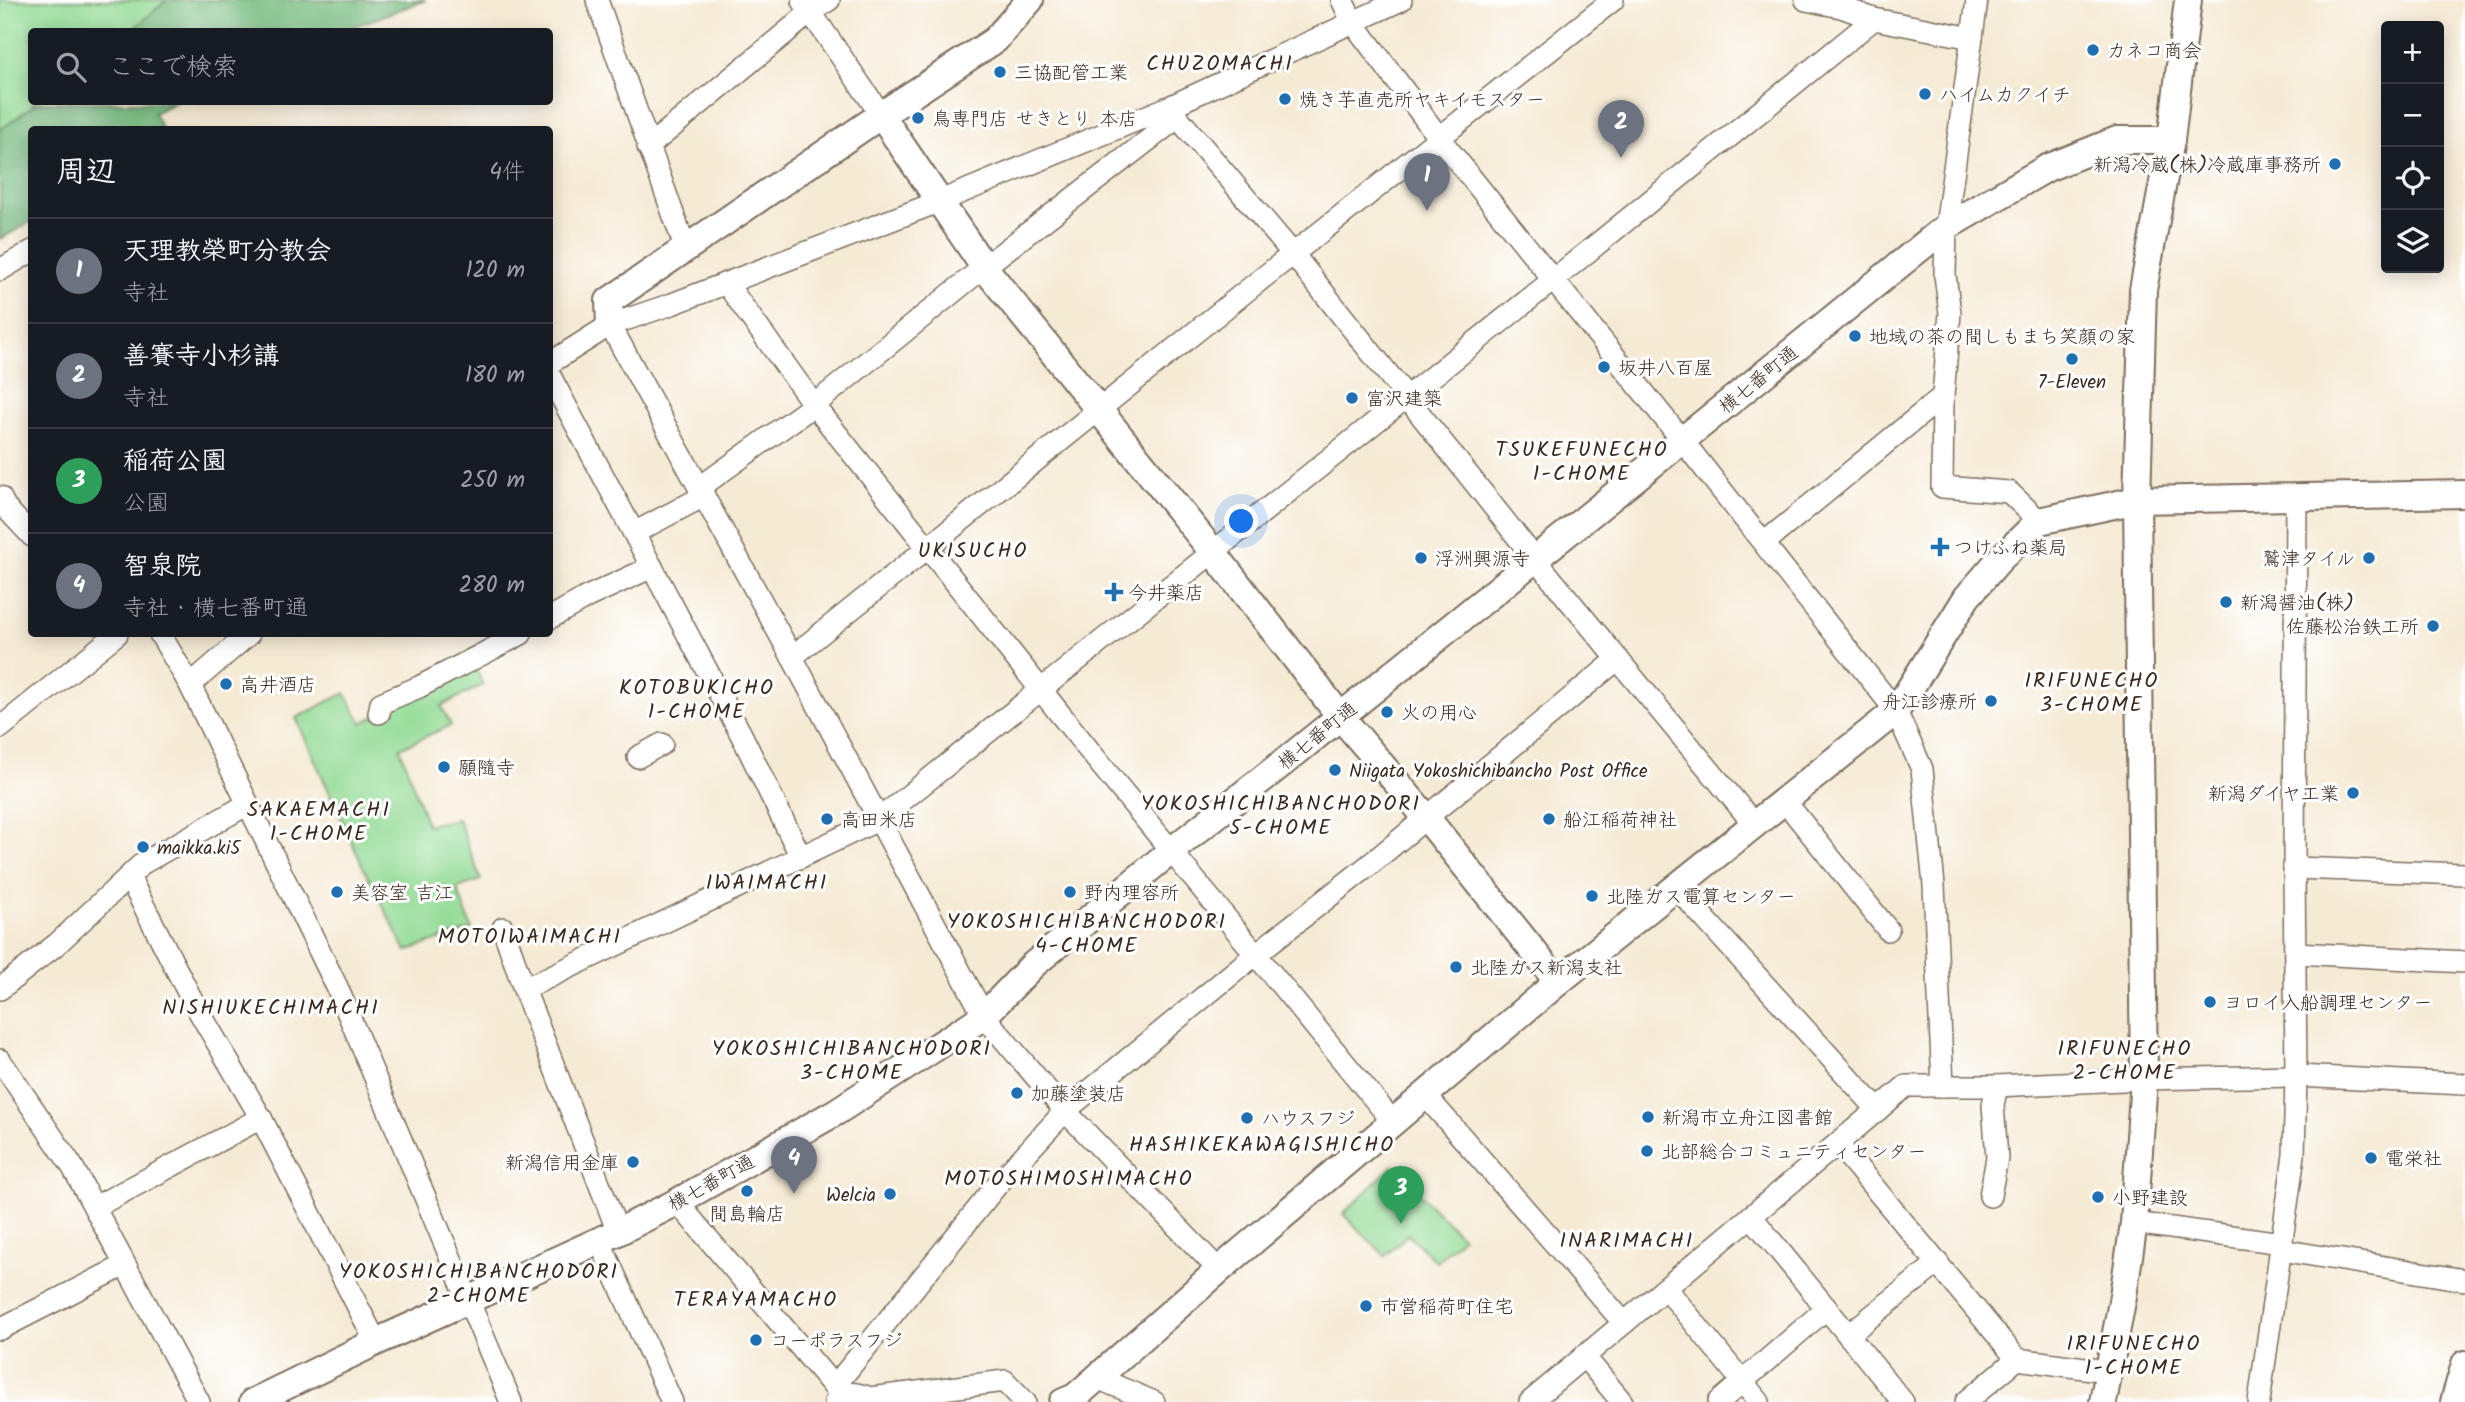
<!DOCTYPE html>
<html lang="ja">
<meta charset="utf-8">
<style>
:root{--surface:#171b24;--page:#20242c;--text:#f1f3f6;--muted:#9ea1a6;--line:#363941;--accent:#7c3aed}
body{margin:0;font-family:Kalam,"Klee One",sans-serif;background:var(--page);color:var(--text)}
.controls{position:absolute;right:21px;top:21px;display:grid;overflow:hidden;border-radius:7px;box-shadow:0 4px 18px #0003}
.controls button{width:63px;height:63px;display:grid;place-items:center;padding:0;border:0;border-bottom:2px solid var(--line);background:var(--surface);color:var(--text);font:35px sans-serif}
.you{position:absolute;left:1242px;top:522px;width:24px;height:24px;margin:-18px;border:5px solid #fff;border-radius:50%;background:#1a73e8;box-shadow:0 0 0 10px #1a73e833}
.badge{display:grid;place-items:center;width:46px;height:46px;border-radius:50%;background:var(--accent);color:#fff;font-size:23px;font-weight:700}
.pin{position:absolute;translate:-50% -58px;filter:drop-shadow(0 2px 4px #0008)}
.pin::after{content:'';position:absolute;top:37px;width:24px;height:21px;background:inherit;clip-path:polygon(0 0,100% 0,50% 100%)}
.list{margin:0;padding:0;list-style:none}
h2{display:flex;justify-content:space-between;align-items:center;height:91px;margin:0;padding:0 28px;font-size:30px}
h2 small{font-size:23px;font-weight:400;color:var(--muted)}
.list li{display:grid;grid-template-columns:46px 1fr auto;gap:21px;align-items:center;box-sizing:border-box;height:105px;padding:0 28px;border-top:2px solid var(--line)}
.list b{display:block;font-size:26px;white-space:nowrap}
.list p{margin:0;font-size:23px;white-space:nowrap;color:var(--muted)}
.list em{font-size:23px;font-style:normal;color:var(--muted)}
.icon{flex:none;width:38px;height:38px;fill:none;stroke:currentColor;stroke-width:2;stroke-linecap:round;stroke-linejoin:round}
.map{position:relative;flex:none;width:2465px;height:1402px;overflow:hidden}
.search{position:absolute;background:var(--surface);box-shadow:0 4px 18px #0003;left:28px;top:28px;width:525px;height:77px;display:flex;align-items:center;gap:18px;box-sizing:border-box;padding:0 24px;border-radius:7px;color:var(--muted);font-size:26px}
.panel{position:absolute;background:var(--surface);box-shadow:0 4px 18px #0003;left:28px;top:126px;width:525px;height:511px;border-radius:7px}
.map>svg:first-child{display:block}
</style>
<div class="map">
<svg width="2465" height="1402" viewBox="0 0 2465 1402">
<rect width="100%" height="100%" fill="#fff"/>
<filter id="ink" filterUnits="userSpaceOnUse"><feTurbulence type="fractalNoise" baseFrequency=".0143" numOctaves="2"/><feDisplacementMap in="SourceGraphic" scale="14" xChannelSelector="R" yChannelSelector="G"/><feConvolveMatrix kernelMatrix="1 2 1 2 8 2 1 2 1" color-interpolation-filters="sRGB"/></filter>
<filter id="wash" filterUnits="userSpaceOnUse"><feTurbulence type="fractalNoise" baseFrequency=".00686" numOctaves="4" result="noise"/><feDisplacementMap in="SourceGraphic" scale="28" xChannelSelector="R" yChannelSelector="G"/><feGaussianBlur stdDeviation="1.57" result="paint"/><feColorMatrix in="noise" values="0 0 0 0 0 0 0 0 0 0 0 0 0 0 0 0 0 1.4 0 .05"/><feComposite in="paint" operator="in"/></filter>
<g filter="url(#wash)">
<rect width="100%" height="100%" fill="#f5ead4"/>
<g fill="#95dc97" stroke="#68835a" stroke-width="2">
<path d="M 0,0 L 167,0 L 131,31 L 32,32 L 32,102 L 38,102 L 0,130 Z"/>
<path d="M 474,665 L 483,685 L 441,706 L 451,725 L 400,748 L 427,825 L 458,819 L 481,880 L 457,888 L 472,929 L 406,951 L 363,867 L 296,718 L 345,693 L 362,723 Z"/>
<path d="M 1392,1166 L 1462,1237 L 1436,1262 L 1408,1234 L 1385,1256 L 1343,1214 Z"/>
</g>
<g fill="#78bc80" stroke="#5a734f" stroke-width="2">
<path d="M 167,0 L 426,0 L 341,31 L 131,31 Z"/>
<path d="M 38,102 L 176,102 L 154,113 L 162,129 L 32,130 L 31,222 L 0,239 L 0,130 Z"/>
</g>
</g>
<g filter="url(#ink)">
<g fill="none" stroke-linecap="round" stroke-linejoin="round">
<g stroke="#7c6d5e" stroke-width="24">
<g id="minor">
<path d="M 597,0 L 686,250"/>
<path d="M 1342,0 L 1352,21 L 1440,139 L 1682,440 L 1896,711 L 1922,769 L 1934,885 L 1943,1086"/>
<path d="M 1806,0 L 1841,7 L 1874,19 L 1972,38"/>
<path d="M 1977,0 L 1946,227 L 1945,275 L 1950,313 L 1943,396 L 1942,487 L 2009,492 L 2039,521"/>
<path d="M 803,1 L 881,115"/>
<path d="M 1169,107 L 1293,254 L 1535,559 L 1754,824"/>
<path d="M 648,147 L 812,11 L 829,0"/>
<path d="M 0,270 L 32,251"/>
<path d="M 726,283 L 814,405 L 1096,759 L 1393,1122"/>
<path d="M 610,325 L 792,657 L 984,1016 L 1065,1111 L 1219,1270"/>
<path d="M 550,363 L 610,325 L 672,304 L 938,202 L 1169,107 L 1401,0"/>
<path d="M 550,376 L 743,738 L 801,857"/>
<path d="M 699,488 L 814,405 L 984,267 L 1177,118"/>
<path d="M 0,497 L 6,508 L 32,536"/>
<path d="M 634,533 L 704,496"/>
<path d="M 1764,543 L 1943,396"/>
<path d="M 550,618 L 587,597 L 652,567"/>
<path d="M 160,634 L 190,685 L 337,987 L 511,1402"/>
<path d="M 792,657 L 1250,288 L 1613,0"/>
<path d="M 190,685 L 249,634"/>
<path d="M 379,713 L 381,703 L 419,687 L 521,634"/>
<path d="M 0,728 L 117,634"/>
<path d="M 638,757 L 662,744"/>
<path d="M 1784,800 L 1888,930"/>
<path d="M 2294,868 L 2465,874"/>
<path d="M 129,877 L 190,996 L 261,1118 L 376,1342"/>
<path d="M 1676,887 L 1878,1110"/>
<path d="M 503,928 L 524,989 L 618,1232"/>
<path d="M 2296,953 L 2465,962"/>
<path d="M 0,989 L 58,943 L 143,863 L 248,804"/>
<path d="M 524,989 L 878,820 L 1553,280 L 1874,19"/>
<path d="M 0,1060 L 72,1166 L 199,1402"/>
<path d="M 1425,1095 L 1624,1323"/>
<path d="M 1838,1144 L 2017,1359 L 2107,1371"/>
<path d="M 1990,1196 L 1997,1158 L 1993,1105 L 1997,1086"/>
<path d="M 677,1202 L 841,1395"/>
<path d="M 95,1207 L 261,1118"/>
<path d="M 1751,1216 L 1903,1402"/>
<path d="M 2134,1223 L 2282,1243"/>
<path d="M 599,1240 L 672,1402"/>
<path d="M 2281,1250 L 2465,1280"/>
<path d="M 1666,1288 L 1759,1402"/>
<path d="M 0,1329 L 125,1265"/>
<path d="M 1848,1335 L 1938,1263"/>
<path d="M 1584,1356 L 1622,1402"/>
<path d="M 1097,1378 L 1154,1402"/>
<path d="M 834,1387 L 997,1185 L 1065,1111 L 1256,954 L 1368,866 L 1618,659"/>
<path d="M 835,1402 C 846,1390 856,1393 870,1398 L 1005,1381 L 1025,1402"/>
<path d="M 1530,1402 L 1906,1086 L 1997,1086 L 2144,1079 L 2296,1076 L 2465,1084"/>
<path d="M 1719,1402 L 1827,1308"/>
<path d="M 1966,1402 L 2017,1359"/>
<path d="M 2259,1402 L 2294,1155 L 2296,1076 L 2294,868 L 2296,498"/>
</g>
</g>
<g stroke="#7c6d5e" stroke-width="30">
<g id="tertiary">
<path d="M 881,115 L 984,267 L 1213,552 L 1340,716 L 1426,817 L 1558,982"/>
<path d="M 610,325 L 609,301 L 881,115 L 995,40 L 1030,0"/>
<path d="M 253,1402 L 376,1342 L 618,1232 L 677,1202 L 836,1112 L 984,1016 L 1033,965 L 1171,851 L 1284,762 L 1946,227 L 2047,168 L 2117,140 L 2171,140"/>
<path d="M 1063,1402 L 1075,1397 L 1219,1270 L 1558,982 L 1896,711 L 1967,597 L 2000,559 L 2039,521 L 2137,500 L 2465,494"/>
<path d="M 2103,1402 L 2123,1296 L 2134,1223 L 2144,1079 L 2137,500 L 2143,290 L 2171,140 L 2188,0"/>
<path d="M 2454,1402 L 2465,1364"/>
</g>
</g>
<use href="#minor" stroke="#fff" stroke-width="21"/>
<use href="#tertiary" stroke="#fff" stroke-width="26"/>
</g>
</g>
<g fill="#1f6fb2" stroke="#fff" stroke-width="2.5">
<circle cx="2093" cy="50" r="7"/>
<circle cx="1000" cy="72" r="7"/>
<circle cx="1925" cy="94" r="7"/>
<circle cx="1285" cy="99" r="7"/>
<circle cx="918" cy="118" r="7"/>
<circle cx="2335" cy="164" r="7"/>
<circle cx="1855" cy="336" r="7"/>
<circle cx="2072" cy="359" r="7"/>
<circle cx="1604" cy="367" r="7"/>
<circle cx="1352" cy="398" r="7"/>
<path d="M1936.5 536.5h7v7h7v7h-7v7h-7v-7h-7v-7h7z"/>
<circle cx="1421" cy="558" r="7"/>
<circle cx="2369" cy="558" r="7"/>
<path d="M1110.5 581.5h7v7h7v7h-7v7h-7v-7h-7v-7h7z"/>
<circle cx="2226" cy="602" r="7"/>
<circle cx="2433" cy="626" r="7"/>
<circle cx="226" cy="684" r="7"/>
<circle cx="1991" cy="701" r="7"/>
<circle cx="1387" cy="712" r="7"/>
<circle cx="444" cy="767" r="7"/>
<circle cx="1335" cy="770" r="7"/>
<circle cx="2353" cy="793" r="7"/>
<circle cx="827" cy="819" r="7"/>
<circle cx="1549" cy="819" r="7"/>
<circle cx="143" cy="847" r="7"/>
<circle cx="337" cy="892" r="7"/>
<circle cx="1070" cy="892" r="7"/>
<circle cx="1592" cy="896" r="7"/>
<circle cx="1456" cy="967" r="7"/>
<circle cx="2210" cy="1002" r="7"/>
<circle cx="1017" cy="1093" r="7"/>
<circle cx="1648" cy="1117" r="7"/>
<circle cx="1247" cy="1118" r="7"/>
<circle cx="1647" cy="1151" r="7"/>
<circle cx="2371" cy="1158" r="7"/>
<circle cx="633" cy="1162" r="7"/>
<circle cx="747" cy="1191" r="7"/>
<circle cx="890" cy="1194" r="7"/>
<circle cx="2098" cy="1197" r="7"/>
<circle cx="1366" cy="1306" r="7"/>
<circle cx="756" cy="1340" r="7"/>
</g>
<g text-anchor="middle" stroke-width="6" stroke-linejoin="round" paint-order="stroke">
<g font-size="19" fill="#3b2a1e" stroke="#fff" text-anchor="start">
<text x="2107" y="57">カネコ商会</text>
<text x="1014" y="79">三協配管工業</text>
<text x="1939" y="101">ハイムカクイチ</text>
<text x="1299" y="106">焼き芋直売所ヤキイモスター</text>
<text x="932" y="125">鳥専門店 せきとり 本店</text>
<text x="2321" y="171" text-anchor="end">新潟冷蔵(株)冷蔵庫事務所</text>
<text x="1869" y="343">地域の茶の間しもまち笑顔の家</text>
<text x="1618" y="374">坂井八百屋</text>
<text x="2072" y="388" text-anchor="middle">7-Eleven</text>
<text x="1366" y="405">富沢建築</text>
<text x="1954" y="554">つけふね薬局</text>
<text x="1435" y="565">浮洲興源寺</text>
<text x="2355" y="565" text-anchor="end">鷲津タイル</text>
<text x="1128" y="599">今井薬店</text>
<text x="2240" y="609">新潟醤油(株)</text>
<text x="2419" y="633" text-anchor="end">佐藤松治鉄工所</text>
<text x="240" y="691">高井酒店</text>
<text x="1977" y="708" text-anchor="end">舟江診療所</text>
<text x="1401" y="719">火の用心</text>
<text x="458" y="774">願隨寺</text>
<text x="1349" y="777">Niigata Yokoshichibancho Post Office</text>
<text x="2339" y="800" text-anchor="end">新潟ダイヤ工業</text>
<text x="841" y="826">高田米店</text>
<text x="1563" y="826">船江稲荷神社</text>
<text x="157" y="854">maikka.ki5</text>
<text x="351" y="899">美容室 吉江</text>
<text x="1084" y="899">野内理容所</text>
<text x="1606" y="903">北陸ガス電算センター</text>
<text x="1470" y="974">北陸ガス新潟支社</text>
<text x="2224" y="1009">ヨロイ入船調理センター</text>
<text x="1031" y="1100">加藤塗装店</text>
<text x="1662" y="1124">新潟市立舟江図書館</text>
<text x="1261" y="1125">ハウスフジ</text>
<text x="1661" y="1158">北部総合コミュニティセンター</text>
<text x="2385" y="1165">電栄社</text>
<text x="619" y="1169" text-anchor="end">新潟信用金庫</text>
<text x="876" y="1201" text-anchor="end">Welcia</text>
<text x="2112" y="1204">小野建設</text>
<text x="747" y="1220" text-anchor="middle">間島輪店</text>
<text x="1380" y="1313">市営稲荷町住宅</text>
<text x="770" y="1347">コーポラスフジ</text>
</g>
<g font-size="19" fill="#3b2a1e" stroke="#fff">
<text transform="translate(1758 379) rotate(-39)" y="7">横七番町通</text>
<text transform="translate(1317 735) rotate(-39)" y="7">横七番町通</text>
<text transform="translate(711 1182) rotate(-29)" y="7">横七番町通</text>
</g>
<g font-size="21" letter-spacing="2" fill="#3b2a1e" stroke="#fff">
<text x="1220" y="70">CHUZOMACHI</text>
<text x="1582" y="456">TSUKEFUNECHO<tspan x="1582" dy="24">1-CHOME</tspan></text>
<text x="973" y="557">UKISUCHO</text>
<text x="2092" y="687">IRIFUNECHO<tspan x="2092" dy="24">3-CHOME</tspan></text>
<text x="697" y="694">KOTOBUKICHO<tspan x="697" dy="24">1-CHOME</tspan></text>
<text x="1281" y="810">YOKOSHICHIBANCHODORI<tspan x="1281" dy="24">5-CHOME</tspan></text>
<text x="319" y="816">SAKAEMACHI<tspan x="319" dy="24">1-CHOME</tspan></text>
<text x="767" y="889">IWAIMACHI</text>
<text x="1087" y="928">YOKOSHICHIBANCHODORI<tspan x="1087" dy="24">4-CHOME</tspan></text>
<text x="530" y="943">MOTOIWAIMACHI</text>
<text x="271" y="1014">NISHIUKECHIMACHI</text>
<text x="852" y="1055">YOKOSHICHIBANCHODORI<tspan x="852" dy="24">3-CHOME</tspan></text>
<text x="2125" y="1055">IRIFUNECHO<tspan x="2125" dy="24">2-CHOME</tspan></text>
<text x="1262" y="1151">HASHIKEKAWAGISHICHO</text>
<text x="1069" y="1185">MOTOSHIMOSHIMACHO</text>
<text x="1627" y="1247">INARIMACHI</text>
<text x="479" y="1278">YOKOSHICHIBANCHODORI<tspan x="479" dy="24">2-CHOME</tspan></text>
<text x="756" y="1306">TERAYAMACHO</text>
<text x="2134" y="1350">IRIFUNECHO<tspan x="2134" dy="24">1-CHOME</tspan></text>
</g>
</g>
</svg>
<div class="controls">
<button>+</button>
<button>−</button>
<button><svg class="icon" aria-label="locate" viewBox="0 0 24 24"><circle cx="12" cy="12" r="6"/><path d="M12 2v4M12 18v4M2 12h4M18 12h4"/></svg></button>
<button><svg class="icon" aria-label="layers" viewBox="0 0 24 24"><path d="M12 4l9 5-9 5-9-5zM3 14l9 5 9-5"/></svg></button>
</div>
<div class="you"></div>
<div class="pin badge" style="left:1427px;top:211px;background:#6b7280">1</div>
<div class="pin badge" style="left:1621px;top:158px;background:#6b7280">2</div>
<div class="pin badge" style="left:1401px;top:1224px;background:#2e9e5b">3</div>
<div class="pin badge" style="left:794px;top:1194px;background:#6b7280">4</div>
<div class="search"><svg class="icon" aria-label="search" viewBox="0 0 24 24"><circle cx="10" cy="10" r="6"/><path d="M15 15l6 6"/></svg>ここで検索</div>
<section class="panel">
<h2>周辺<small>4件</small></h2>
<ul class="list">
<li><span class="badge" style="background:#6b7280">1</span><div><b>天理教榮町分教会</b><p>寺社</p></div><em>120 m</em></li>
<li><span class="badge" style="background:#6b7280">2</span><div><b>善賽寺小杉講</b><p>寺社</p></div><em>180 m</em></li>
<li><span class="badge" style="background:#2e9e5b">3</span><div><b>稲荷公園</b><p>公園</p></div><em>250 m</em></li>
<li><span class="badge" style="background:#6b7280">4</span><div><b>智泉院</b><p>寺社 · 横七番町通</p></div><em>280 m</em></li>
</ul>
</section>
</div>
